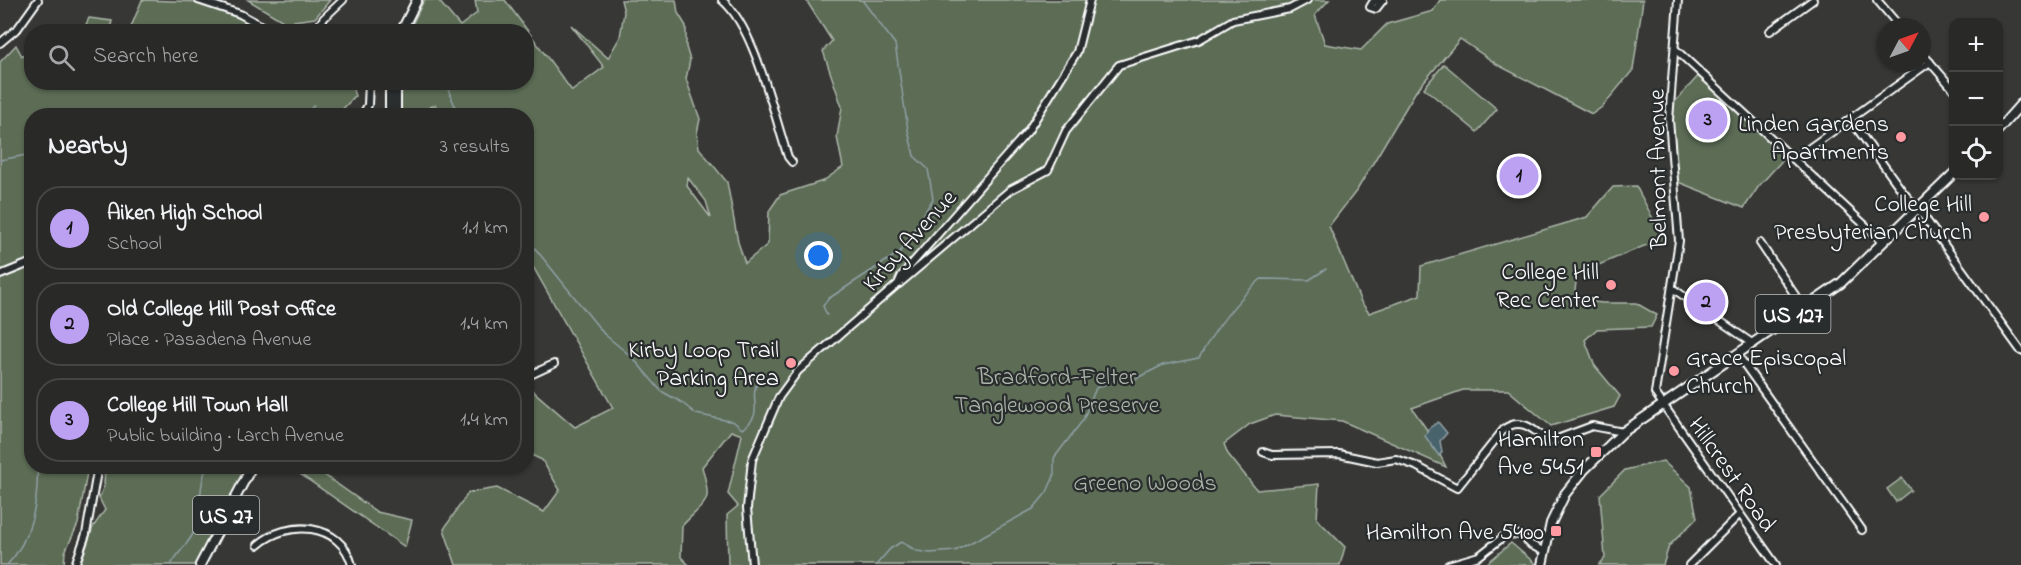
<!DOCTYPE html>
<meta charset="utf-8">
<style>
:root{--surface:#292928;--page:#313130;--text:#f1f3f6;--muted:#a5a6a8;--line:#454545;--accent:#bca0f2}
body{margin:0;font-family:"Indie Flower",sans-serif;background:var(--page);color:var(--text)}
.controls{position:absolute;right:18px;top:18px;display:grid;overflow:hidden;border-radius:12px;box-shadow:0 2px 4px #0004}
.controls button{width:54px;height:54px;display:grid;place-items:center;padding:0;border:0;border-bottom:2px solid var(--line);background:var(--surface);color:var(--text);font:30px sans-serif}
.compass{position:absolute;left:1877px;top:18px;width:54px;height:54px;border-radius:50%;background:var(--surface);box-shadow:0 2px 4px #0004;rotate:49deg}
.you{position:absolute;left:819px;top:256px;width:21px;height:21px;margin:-15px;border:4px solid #fff;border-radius:50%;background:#1a73e8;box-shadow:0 0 0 9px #1a73e833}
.badge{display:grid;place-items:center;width:39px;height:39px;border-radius:50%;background:var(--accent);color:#111;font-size:20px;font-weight:700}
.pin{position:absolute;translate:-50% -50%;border:3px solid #fff;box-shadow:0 2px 6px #0006}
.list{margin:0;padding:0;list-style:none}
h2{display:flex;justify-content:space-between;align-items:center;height:78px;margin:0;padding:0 24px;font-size:26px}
h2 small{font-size:20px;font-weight:400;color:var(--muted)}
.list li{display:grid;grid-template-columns:39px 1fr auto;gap:18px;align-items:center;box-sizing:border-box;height:84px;margin:0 12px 12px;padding:0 12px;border:2px solid var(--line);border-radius:24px}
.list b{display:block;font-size:22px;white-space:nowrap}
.list p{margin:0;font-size:20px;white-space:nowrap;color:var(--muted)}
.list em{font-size:20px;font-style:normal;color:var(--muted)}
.icon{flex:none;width:33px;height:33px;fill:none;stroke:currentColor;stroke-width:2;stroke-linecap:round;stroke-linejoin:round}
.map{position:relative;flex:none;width:2021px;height:565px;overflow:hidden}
.search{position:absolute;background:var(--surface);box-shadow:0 2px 4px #0004;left:24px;top:24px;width:510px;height:66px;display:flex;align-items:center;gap:15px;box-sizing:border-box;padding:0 21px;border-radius:24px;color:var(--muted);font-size:22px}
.panel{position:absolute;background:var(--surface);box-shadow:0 2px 4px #0004;left:24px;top:108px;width:510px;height:366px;border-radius:24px}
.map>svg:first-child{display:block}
</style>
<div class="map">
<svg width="2021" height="565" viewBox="0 0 2021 565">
<rect width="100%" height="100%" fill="#373735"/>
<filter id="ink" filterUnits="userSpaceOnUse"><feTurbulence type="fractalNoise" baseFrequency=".0167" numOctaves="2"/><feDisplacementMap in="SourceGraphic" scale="12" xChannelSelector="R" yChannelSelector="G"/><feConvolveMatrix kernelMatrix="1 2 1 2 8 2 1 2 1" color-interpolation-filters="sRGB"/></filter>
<g filter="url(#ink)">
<g fill="#5b6c55" stroke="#adb6aa" stroke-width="1.5" fill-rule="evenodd">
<path d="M 142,0 L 205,2 L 273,32 L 129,32 Z"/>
<path d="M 248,0 L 330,0 L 315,18 L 294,21 L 293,27 Z"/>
<path d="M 424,0 L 438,0 L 460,26 L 477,13 L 475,0 L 505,0 L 572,91 L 604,67 L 571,25 L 608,58 L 620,37 L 624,12 L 621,0 L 676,0 L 678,13 L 686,26 L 686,47 L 690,60 L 686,79 L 700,119 L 697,133 L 699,148 L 727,182 L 738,242 L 745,263 L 768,244 L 769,211 L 780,195 L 823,181 L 843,167 L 837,137 L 842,107 L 823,51 L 832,41 L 806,0 L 1329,0 L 1315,15 L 1325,44 L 1361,50 L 1387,24 L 1433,11 L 1440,0 L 1643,0 L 1633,70 L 1602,107 L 1592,114 L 1498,65 L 1460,39 L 1416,91 L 1357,190 L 1329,226 L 1361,302 L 1369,313 L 1420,295 L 1421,266 L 1587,217 L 1613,187 L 1636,186 L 1665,242 L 1644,246 L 1577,274 L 1574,299 L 1602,303 L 1636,303 L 1657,315 L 1651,327 L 1597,329 L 1585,340 L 1595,366 L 1620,396 L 1614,407 L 1551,426 L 1508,390 L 1463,390 L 1412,408 L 1429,433 L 1446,467 L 1342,421 L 1275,415 L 1250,424 L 1224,444 L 1228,454 L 1257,490 L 1319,484 L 1317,519 L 1345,547 L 1340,565 L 728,565 L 727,515 L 738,506 L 728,494 L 742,435 L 731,431 L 702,467 C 713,505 707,499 682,526 L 681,557 L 689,565 L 456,565 L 444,529 L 468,493 L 497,488 L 544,512 L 560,490 L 542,460 L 527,453 L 527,386 L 575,427 L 613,408 L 527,256 L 526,116 L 443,115 L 435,105 L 412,115 L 400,116 L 402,83 L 526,82 L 526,32 L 409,31 ZM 688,178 L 706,201 L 711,218 L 687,186 Z"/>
<path d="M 89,18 L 112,21 L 110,31 L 83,31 Z"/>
<path d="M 16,45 L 22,56 L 31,48 L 32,82 L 351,83 L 355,96 L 337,115 L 32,116 L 32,466 L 88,467 L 78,524 L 65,552 L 64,565 L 0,565 L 0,62 Z"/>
<path d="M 1444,64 L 1497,109 L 1477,132 L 1424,88 Z"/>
<path d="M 1701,73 L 1788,154 L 1759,186 L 1744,208 L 1673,180 L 1670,107 Z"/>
<path d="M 1663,461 L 1691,487 L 1697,518 L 1669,546 L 1663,565 L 1599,565 L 1605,558 L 1600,495 L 1625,470 Z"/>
<path d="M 105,467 L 252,467 L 200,565 L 80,565 L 93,527 L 105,510 L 99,498 L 104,486 Z"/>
<path d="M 290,467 L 313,467 L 377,512 L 412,520 L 405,547 Z"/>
<path d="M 1902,478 L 1911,490 L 1896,502 L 1887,489 Z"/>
<path d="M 1511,543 L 1537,565 L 1485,565 Z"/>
</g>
<path fill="#48636d" stroke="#91a1a7" stroke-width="1.5" d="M 1438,422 L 1447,433 L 1440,441 L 1442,452 L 1439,456 L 1425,436 L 1428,429 Z"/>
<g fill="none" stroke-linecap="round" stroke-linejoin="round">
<g stroke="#91a1a7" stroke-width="1.5">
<path d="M 445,82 L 459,116"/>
<path d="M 304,116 L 314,105"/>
<path d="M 0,160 L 32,154"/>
<path d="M 526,237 L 604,334 L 632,357 L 661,391 L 681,402 L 696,414 L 734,422 L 742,429 C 768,412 745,399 760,379"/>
<path d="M 827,315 L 823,306 L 828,299 L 900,252 L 933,199 L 928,169 L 914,156 L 908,130 L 895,44 L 862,0"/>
<path d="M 32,383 L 32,393"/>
<path d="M 7,565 C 31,540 39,501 37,466"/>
<path d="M 171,565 C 179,550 193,540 197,524 C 202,503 198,488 207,466"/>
<path d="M 876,565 L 890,549 L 901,542 L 917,551 L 930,553 L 955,551 L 1033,509 L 1047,492 L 1054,476 L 1054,458 L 1083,420 L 1096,388 L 1118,379 L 1133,380 L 1163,365 L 1199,358 C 1214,330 1237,300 1261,279 L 1309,280 L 1326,269"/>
</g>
<g stroke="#fff" stroke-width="10">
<g id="minor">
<path d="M 198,0 L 240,14 L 273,32"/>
<path d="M 722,0 C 755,27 774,116 788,157 L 792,162"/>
<path d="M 1381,0 L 1373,2 L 1370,7 L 1376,9 L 1383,0"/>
<path d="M 1678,0 L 1669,120 L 1679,241 L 1655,393 L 1776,565"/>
<path d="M 1877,0 L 1900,27"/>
<path d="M 1770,31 L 1813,0"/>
<path d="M 315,32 L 323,19 L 343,0"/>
<path d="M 0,43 L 18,28 L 38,0"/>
<path d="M 1675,49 L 1883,242"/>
<path d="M 1922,53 L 1954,90"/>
<path d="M 362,116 L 368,105 L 369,82"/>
<path d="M 1850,119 L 1903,192 L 1922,214 L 2021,351"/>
<path d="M 1794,159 L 1930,62"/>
<path d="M 1760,243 L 1803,307"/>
<path d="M 0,275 L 32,262"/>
<path d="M 899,284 L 1010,190 L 1048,170 L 1066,131 L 1119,65 L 1199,40 L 1233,20 L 1290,9 L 1307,0"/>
<path d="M 1672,288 L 1752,343"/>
<path d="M 1737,354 L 1862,530"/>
<path d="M 526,377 L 554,364"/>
<path d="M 1263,452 L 1272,455 L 1339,454 L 1377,462 L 1396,459 L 1416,466 L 1457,488 L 1504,429 C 1522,416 1535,431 1549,442 L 1592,426 L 1623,432"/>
<path d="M 258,545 C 287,519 341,522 352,565"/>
<path d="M 75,565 L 86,534 L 98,466"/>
<path d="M 752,565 L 747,508 L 752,460 L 779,397 L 798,371 L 898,284 L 902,275 L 1028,131 L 1077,52 L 1090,0"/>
<path d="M 1448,565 L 1479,556 L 1507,534 L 1521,535 L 1531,545 L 1545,552"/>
<path d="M 1689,565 L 1740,514"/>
</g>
</g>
<g stroke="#fff" stroke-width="12">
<g id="major">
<path d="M 401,32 L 417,0"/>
<path d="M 390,116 L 390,82"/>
<path d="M 396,116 L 396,82"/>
<path d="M 1998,130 L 2021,104"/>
<path d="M 200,565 L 252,466"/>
<path d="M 1542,565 L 1551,523 L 1565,494 L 1584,470 L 1623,432 L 1841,283 L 1954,173"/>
</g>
</g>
<use href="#minor" stroke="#2a2d2e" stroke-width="6"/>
<use href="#major" stroke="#2a2d2e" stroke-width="8"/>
</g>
</g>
<g fill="#ff9aa2" stroke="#2a2d2e" stroke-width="2">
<circle cx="1901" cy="137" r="6"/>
<circle cx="1984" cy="217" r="6"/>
<circle cx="1611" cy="285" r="6"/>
<circle cx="791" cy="363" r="6"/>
<circle cx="1674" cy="371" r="6"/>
<rect x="1590" y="446" width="12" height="12" rx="3"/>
<rect x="1550" y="525" width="12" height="12" rx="3"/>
</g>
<g text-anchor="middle" stroke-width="4.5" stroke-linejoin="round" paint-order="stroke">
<g fill="#2a2d2e" stroke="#bfc0c0" stroke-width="1.5">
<rect x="1755.5" y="295" width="75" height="38" rx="4.5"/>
<rect x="193" y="496" width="66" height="38" rx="4.5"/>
</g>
<g font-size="22" font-weight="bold" fill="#fff">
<text x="1793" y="322">US 127</text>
<text x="226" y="523">US 27</text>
</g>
<g font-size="24" fill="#fff" stroke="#2a2d2e" text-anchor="end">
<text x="1889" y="131">Linden Gardens<tspan x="1889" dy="28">Apartments</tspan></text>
<text x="1972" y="211">College Hill<tspan x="1972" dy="28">Presbyterian Church</tspan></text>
<text x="1599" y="279">College Hill<tspan x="1599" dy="28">Rec Center</tspan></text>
<text x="779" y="357">Kirby Loop Trail<tspan x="779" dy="28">Parking Area</tspan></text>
<text x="1686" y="365" text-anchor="start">Grace Episcopal<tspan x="1686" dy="28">Church</tspan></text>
<text x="1584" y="446">Hamilton<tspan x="1584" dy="28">Ave 5451</tspan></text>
<text x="1544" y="539">Hamilton Ave 5400</text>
</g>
<g font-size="24" fill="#fff" stroke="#2a2d2e">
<text transform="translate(1657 169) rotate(-91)" y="8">Belmont Avenue</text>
<text transform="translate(909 240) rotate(-48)" y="8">Kirby Avenue</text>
<text transform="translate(1733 474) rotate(55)" y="8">Hillcrest Road</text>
</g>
<g font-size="24" fill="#adb6aa" stroke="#2a2d2e">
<text x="1057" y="384">Bradford-Felter<tspan x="1057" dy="28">Tanglewood Preserve</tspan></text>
<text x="1145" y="490">Greeno Woods</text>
</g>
</g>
</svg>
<div class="controls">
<button>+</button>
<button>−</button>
<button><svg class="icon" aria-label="locate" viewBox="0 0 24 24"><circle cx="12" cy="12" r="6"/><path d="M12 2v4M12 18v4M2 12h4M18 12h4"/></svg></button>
</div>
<svg class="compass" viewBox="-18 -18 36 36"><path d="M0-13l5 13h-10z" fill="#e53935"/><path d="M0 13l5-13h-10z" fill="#a5a6a8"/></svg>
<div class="you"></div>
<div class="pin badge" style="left:1519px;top:176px">1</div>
<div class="pin badge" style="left:1706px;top:302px">2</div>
<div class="pin badge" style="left:1708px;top:120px">3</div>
<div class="search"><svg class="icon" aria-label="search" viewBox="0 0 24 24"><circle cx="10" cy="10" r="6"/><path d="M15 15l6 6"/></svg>Search here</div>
<section class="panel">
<h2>Nearby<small>3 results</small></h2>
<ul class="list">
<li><span class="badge">1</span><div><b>Aiken High School</b><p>School</p></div><em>1.1 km</em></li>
<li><span class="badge">2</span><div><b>Old College Hill Post Office</b><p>Place · Pasadena Avenue</p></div><em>1.4 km</em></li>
<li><span class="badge">3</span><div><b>College Hill Town Hall</b><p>Public building · Larch Avenue</p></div><em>1.4 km</em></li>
</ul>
</section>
</div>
